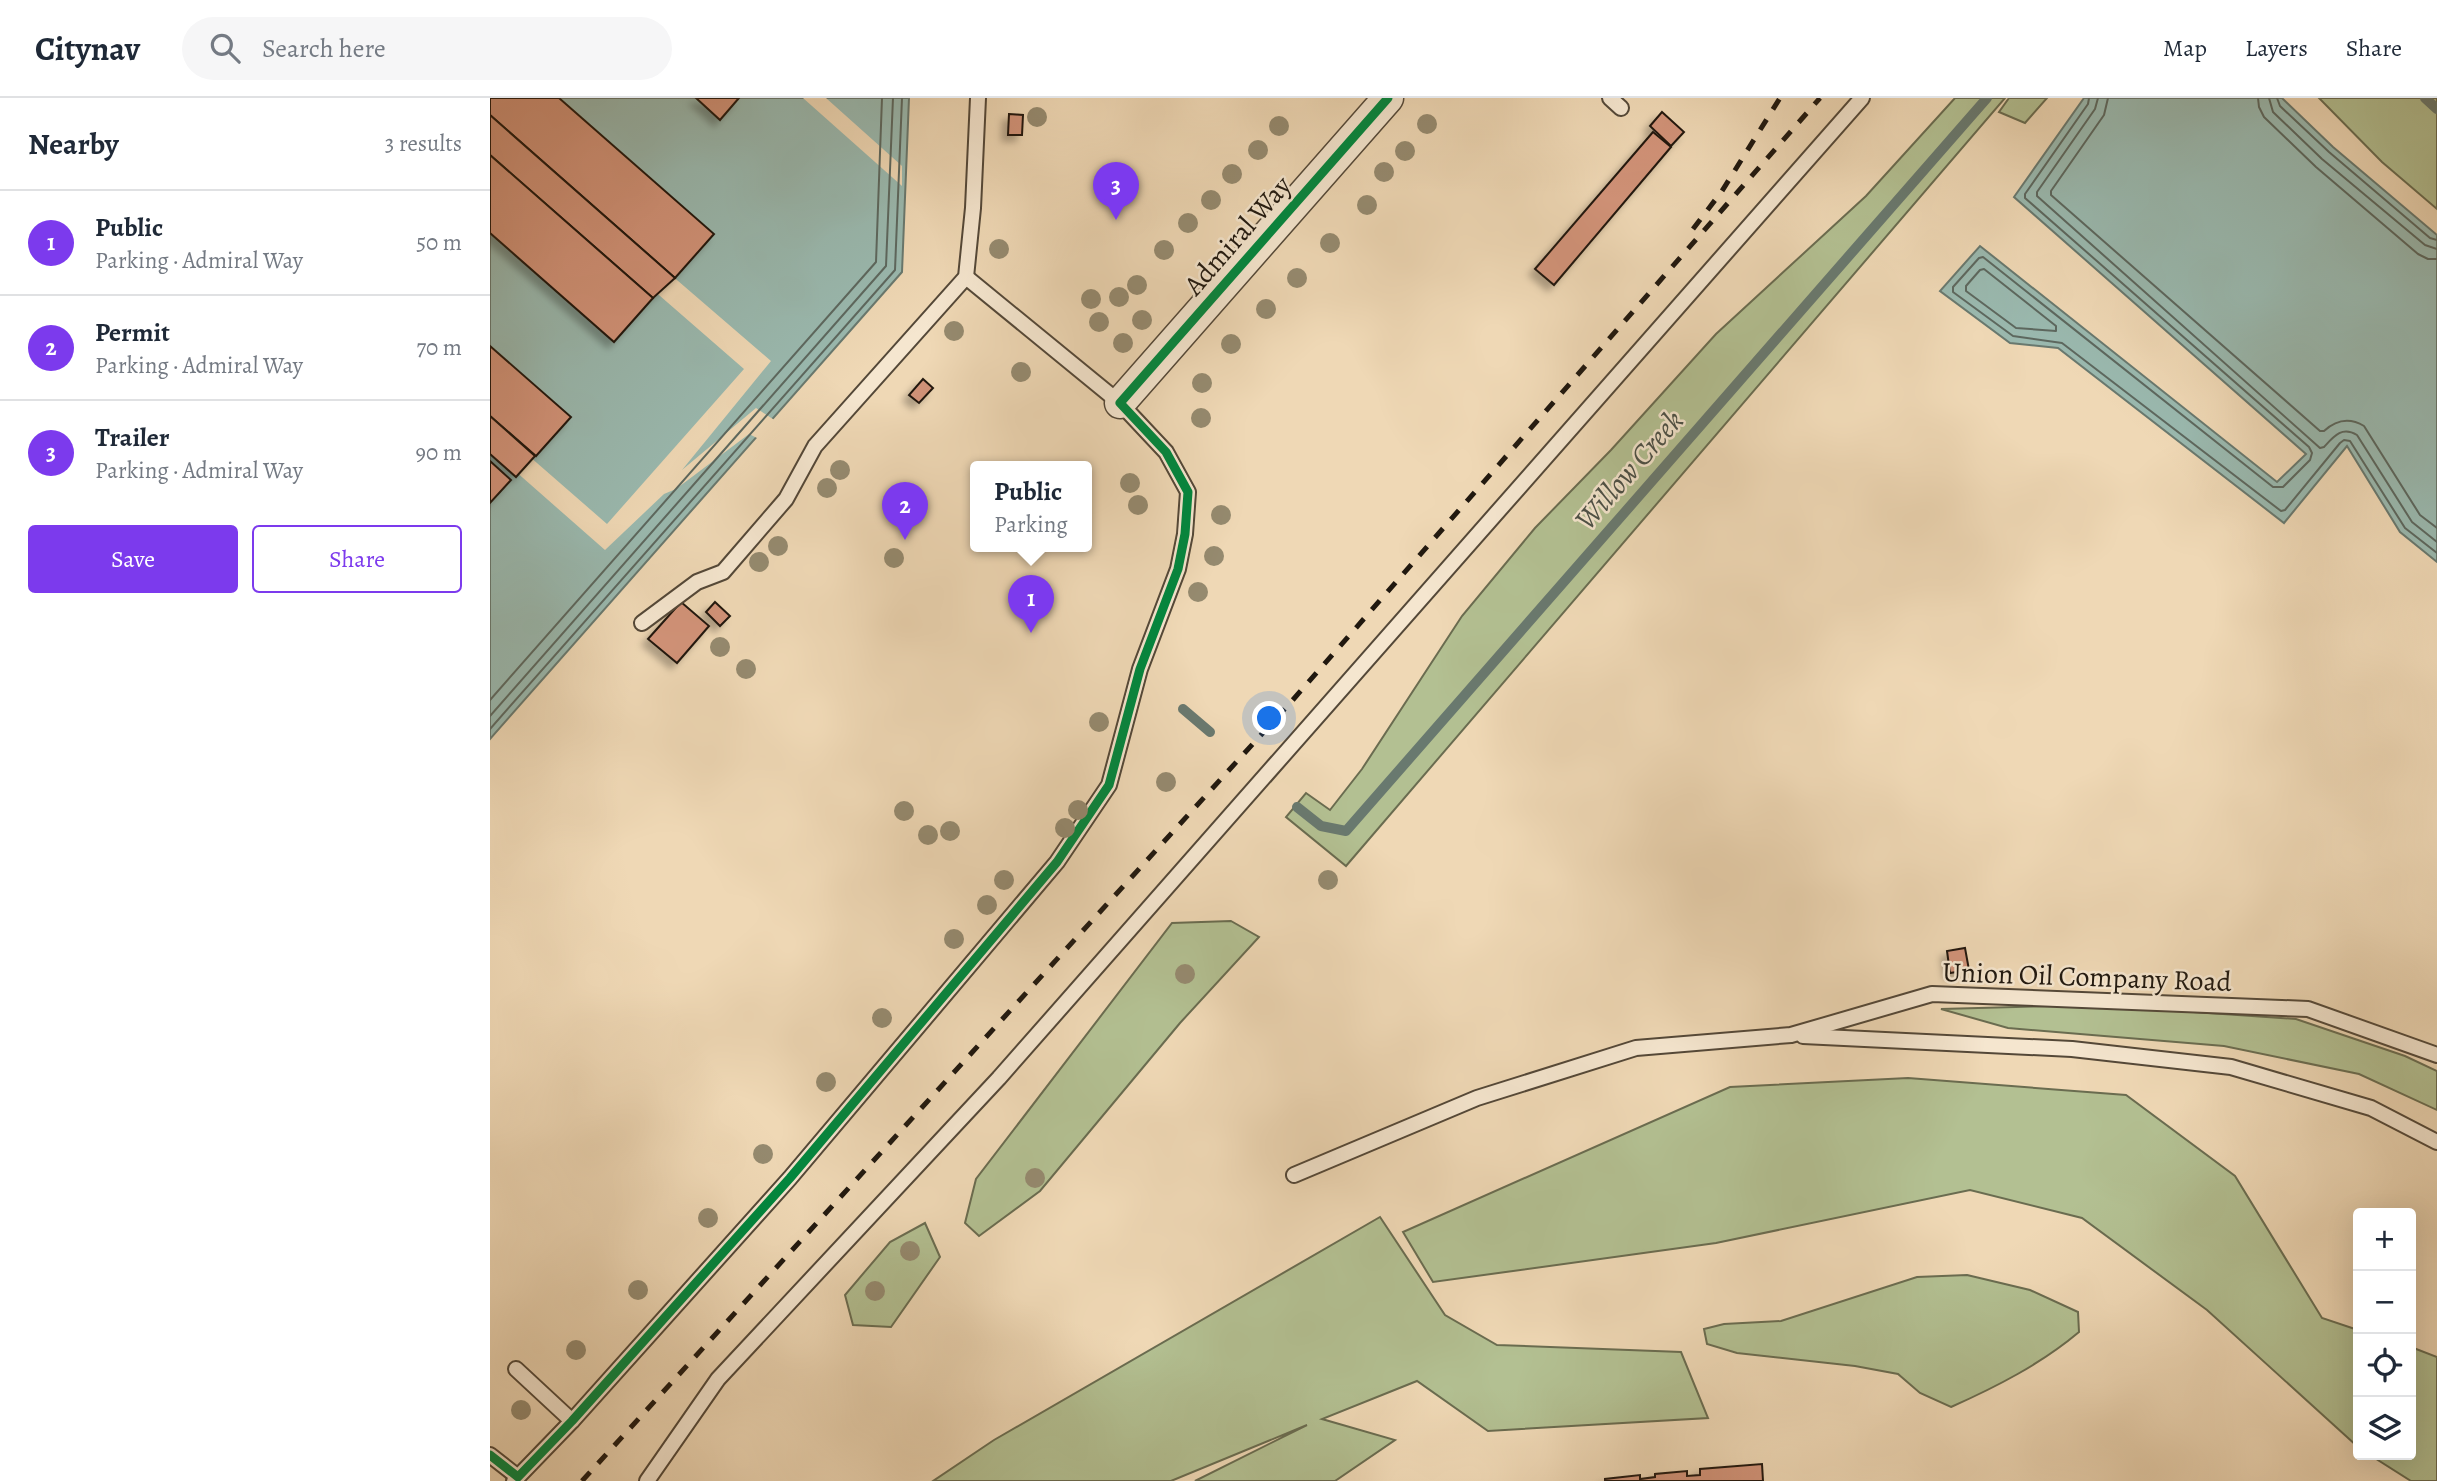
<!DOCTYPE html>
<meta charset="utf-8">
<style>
:root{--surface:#fff;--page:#f6f6f7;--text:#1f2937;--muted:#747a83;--line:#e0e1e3;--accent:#7c3aed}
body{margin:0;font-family:Alegreya,serif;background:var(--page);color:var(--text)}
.controls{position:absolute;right:21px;bottom:21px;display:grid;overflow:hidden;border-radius:7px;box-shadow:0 7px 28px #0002}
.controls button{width:63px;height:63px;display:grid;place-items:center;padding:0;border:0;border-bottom:2px solid var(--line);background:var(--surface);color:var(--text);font:35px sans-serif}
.you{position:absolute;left:780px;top:621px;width:24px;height:24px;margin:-18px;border:5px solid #fff;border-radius:50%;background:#1a73e8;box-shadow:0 0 0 10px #1a73e833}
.badge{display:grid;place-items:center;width:46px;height:46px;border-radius:50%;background:var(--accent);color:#fff;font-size:23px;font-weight:700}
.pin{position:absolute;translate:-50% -58px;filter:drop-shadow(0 2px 4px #0008)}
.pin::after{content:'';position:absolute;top:37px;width:24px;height:21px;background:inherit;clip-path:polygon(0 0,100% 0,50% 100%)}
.popup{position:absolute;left:480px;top:363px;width:122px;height:91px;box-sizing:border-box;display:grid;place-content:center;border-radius:7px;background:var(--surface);filter:drop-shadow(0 2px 5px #0005);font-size:23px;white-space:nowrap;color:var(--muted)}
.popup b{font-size:26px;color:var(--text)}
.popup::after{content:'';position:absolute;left:50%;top:100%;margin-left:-14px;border:14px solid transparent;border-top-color:var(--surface)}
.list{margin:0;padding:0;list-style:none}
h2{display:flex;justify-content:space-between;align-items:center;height:91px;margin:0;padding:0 28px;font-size:30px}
h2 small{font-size:23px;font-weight:400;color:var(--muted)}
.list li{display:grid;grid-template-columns:46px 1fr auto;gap:21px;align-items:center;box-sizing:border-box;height:105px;padding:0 28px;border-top:2px solid var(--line)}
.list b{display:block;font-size:26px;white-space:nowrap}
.list p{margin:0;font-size:23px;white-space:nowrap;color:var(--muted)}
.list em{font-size:23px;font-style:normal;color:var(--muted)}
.actions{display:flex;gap:14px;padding:21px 28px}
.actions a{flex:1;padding:16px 0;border:2px solid var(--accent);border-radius:7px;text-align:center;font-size:24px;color:var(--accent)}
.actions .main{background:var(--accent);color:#fff}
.icon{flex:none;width:38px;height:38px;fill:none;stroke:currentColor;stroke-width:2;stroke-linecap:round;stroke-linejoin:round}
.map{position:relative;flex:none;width:1947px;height:1383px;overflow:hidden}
header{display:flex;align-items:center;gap:42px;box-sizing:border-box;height:98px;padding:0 35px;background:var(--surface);border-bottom:2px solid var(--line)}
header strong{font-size:33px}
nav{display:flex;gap:38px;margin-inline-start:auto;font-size:24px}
.search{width:490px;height:63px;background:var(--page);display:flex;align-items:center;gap:18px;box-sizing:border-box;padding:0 24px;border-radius:38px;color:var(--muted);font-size:26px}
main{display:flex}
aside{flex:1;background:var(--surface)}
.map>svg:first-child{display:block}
</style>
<header>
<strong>Citynav</strong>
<div class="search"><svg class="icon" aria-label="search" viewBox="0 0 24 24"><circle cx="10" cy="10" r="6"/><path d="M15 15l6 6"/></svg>Search here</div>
<nav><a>Map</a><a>Layers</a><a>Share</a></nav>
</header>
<main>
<aside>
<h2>Nearby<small>3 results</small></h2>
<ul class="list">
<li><span class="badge">1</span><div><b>Public</b><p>Parking · Admiral Way</p></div><em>50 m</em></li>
<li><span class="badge">2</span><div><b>Permit</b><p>Parking · Admiral Way</p></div><em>70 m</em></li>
<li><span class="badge">3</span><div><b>Trailer</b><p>Parking · Admiral Way</p></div><em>90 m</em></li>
</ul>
<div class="actions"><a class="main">Save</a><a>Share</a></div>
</aside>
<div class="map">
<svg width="1947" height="1383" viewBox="0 0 1947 1383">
<defs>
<filter id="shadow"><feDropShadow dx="-6" dy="6" stdDeviation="3.5" flood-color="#0004"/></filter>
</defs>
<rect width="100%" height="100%" fill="#efd8b5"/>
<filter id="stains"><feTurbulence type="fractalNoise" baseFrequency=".00286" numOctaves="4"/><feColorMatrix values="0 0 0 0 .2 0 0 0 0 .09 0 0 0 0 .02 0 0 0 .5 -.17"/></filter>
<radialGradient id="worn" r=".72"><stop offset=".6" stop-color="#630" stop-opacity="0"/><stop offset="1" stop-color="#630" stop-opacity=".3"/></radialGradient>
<g fill="#b3c092" stroke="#6a6c50" stroke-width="2">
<path d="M 1465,0 L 1515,0 L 856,768 L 796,719 L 816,695 L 840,712 L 872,671 L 972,518 L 1045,430 L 1121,352 L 1226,236 L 1376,98 Z"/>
<path d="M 1519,0 L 1557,0 L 1535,25 L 1509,14 Z"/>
<path d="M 1829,0 L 1947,0 L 1947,111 L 1892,64 Z"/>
<path d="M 741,823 L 769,839 L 690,925 L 550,1093 L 489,1138 L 475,1125 L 486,1081 L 682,825 Z"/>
<path d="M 1601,907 L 1806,921 L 1915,958 L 1947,973 L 1947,1012 L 1869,976 L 1734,948 L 1518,930 L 1451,911 Z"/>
<path d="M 1418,980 L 1636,997 L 1745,1078 L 1832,1220 L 1868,1232 L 1868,1349 L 1717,1212 L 1592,1120 L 1480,1092 L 1226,1145 L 943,1184 L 913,1134 L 1240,989 Z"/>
<path d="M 890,1119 L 955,1217 L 1007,1247 L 1191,1254 L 1218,1320 L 998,1333 L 927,1283 L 832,1321 L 905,1342 L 845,1383 L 705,1383 L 817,1327 L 681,1383 L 443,1383 L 504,1342 Z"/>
<path d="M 435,1125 L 450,1159 L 401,1229 L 363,1227 L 355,1197 L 400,1144 Z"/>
<path d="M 1477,1177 L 1540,1192 L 1588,1214 L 1589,1234 C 1551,1266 1506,1289 1461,1309 L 1430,1295 L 1408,1276 L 1365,1268 L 1247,1255 L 1217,1246 L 1214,1231 L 1234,1226 L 1291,1223 L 1427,1179 Z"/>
<path d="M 1921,1249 L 1947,1259 L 1947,1383 L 1921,1383 L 1880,1357 L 1921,1357 Z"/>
</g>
<g fill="#9ab9af" stroke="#69796f" stroke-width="2">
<path d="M 0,0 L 419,0 L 412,174 L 0,641 Z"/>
<path d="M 1594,0 L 1792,0 L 1843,49 L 1947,137 L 1947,464 L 1910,434 L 1857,348 L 1794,425 L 1568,250 L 1520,245 L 1450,193 L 1490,148 L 1787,384 L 1816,356 L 1524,99 Z"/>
</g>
<g fill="#efd8b5">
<path d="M 313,0 L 336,0 L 412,68 L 412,88 Z"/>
<path d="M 0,21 L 281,263 L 192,372 L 266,310 L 286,323 L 269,341 L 259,336 L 186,391 L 174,396 L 115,452 L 0,351 L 0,324 L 117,426 L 254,271 L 0,50 Z"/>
</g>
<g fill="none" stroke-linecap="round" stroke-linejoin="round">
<g stroke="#5d685f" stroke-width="2">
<path d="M 1599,0 L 1598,6 L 1535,96 L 1535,100 L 1819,349 L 1822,355 L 1820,362 L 1793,389 L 1783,389 L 1493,159 L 1489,160 L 1463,189 L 1463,194 L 1523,238 L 1572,245 L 1791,413 L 1795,412 L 1850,345 L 1854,342 L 1860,343 L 1915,430 L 1947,455"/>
<path d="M 1608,0 L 1605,11 L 1547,94 L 1547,98 L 1830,350 L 1834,349 C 1844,338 1852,328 1867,337 L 1922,424 L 1947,444"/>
<path d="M 1618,0 L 1614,17 L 1561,93 L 1561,97 L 1830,333 L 1834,333 C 1846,322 1859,319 1874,328 L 1930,417 L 1947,430"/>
<path d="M 1768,0 L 1769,9 L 1774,19 L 1826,69 L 1928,156 L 1938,161 L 1947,161"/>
<path d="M 1779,0 L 1783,14 L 1832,61 L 1935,147 L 1947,151"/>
<path d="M 1787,0 L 1790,8 L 1839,54 L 1940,140 L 1947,142"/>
<path d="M 1494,171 L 1566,228 L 1566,233 L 1526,230 L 1476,193 L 1476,188 L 1490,172 Z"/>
<path d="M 0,602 L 386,164 L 392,0"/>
<path d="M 0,618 L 396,168 L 403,0"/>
<path d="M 0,631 L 405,172 L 412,0"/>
</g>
<g stroke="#69796f" stroke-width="10">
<path d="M 1935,0 L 1947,11"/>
<path d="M 693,611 L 720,634"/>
<path d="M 807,709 L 831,728 L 856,733 L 1497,0"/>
</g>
</g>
<g fill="#d29379" stroke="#20180f" stroke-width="2" filter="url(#shadow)">
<path d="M 0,0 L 69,0 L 224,136 L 185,180 L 0,17 Z"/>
<path d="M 206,0 L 249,0 L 230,22 Z"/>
<path d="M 1172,14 L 1194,34 L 1181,48 L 1160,28 Z"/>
<path d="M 519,16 L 533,17 L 532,37 L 518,37 Z"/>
<path d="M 0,17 L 185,180 L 163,200 L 0,57 Z"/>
<path d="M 1163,34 L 1181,49 L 1064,187 L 1045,171 Z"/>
<path d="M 0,57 L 163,200 L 124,244 L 0,135 Z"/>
<path d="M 0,248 L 81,319 L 46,358 L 0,318 Z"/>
<path d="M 433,281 L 443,290 L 429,305 L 419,297 Z"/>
<path d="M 0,318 L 45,358 L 26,379 L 0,356 Z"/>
<path d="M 0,363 L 21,382 L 0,405 Z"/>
<path d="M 191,504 L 219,528 L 187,565 L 158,541 Z"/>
<path d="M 225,504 L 240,518 L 230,528 L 216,514 Z"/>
<path d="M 1475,850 L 1479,872 L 1460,875 L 1457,853 Z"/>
<path d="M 1272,1366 L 1273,1383 L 1115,1383 L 1115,1381 L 1150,1377 L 1150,1381 L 1165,1379 L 1165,1376 L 1197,1373 L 1197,1378 L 1210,1377 L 1210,1371 Z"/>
</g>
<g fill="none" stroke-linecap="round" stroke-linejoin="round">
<g stroke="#544838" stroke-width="18">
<g id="service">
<path d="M 1120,0 L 1131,10"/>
<path d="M 152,525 L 207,484 L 233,474 L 296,401 L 325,348 L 476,179 L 483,110 L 488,0"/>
<path d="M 1313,938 L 1582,951 L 1741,969 L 1881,1010 L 1947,1044"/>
<path d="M 804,1077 L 987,1000 L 1146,950 L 1301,937 L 1442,896 L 1818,911 L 1947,957"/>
<path d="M 26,1271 L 82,1323"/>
<path d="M 0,1357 L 28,1379"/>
<path d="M 24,1383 L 82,1323 L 300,1080 L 567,764 L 619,687 L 650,571 L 688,471 L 695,436 L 698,394 L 676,354 L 630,305 L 476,179"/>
<path d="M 157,1383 L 228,1281 L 509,980 L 1372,0"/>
</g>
</g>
<g stroke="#544838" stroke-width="33">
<path id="minor" d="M 630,305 L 898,0"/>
</g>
<use href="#service" stroke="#f5e6cf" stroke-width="14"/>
<use href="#minor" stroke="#f5e6cf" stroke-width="30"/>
<g stroke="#20180f" stroke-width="5" stroke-dasharray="12 12" stroke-linecap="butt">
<path d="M 1203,131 L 1232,93 L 1290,0"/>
<path d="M 92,1383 L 801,604 L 1330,0"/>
</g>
<g stroke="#f5e6cf" stroke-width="13">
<path id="cycleway" d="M 0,1357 L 28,1379 L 82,1323 L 300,1080 L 567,764 L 619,687 L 650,571 L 688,471 L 695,436 L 698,394 L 676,354 L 630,305 L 898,0"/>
</g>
<use href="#cycleway" stroke="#00873e" stroke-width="9"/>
</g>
<g fill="#958a6f">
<circle cx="547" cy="19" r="10"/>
<circle cx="937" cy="26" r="10"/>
<circle cx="789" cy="28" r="10"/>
<circle cx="768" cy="52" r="10"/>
<circle cx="915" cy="53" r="10"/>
<circle cx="894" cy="74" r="10"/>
<circle cx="742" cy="76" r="10"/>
<circle cx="721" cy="102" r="10"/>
<circle cx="877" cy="107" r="10"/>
<circle cx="698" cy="125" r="10"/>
<circle cx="840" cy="145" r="10"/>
<circle cx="509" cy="151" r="10"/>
<circle cx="674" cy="152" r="10"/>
<circle cx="807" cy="180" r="10"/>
<circle cx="647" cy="187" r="10"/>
<circle cx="629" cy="199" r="10"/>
<circle cx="601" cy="201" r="10"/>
<circle cx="776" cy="211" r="10"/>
<circle cx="652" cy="222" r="10"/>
<circle cx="609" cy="224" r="10"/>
<circle cx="464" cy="233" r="10"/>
<circle cx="633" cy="245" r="10"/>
<circle cx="741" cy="246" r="10"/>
<circle cx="531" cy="274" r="10"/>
<circle cx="712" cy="285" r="10"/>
<circle cx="711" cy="320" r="10"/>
<circle cx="350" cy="372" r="10"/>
<circle cx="640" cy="385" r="10"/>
<circle cx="337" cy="390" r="10"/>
<circle cx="648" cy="407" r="10"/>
<circle cx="731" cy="417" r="10"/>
<circle cx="288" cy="448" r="10"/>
<circle cx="724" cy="458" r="10"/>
<circle cx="404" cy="460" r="10"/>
<circle cx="269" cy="464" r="10"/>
<circle cx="708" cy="494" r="10"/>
<circle cx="230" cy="549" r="10"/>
<circle cx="256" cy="571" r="10"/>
<circle cx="609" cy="624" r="10"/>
<circle cx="676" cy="684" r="10"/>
<circle cx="588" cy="712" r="10"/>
<circle cx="414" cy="713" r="10"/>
<circle cx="575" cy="730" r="10"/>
<circle cx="460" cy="733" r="10"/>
<circle cx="438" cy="737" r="10"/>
<circle cx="514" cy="782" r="10"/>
<circle cx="838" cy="782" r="10"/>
<circle cx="497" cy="807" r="10"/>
<circle cx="464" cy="841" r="10"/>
<circle cx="695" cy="876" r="10"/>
<circle cx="392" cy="920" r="10"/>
<circle cx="336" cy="984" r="10"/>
<circle cx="273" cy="1056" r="10"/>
<circle cx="545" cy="1080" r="10"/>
<circle cx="218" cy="1120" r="10"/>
<circle cx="420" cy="1153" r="10"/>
<circle cx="148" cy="1192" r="10"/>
<circle cx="385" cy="1193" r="10"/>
<circle cx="86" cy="1252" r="10"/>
<circle cx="31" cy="1312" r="10"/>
</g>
<g text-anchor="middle" stroke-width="5" stroke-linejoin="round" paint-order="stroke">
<g font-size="28" fill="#20180f" stroke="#f5e6cf">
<text transform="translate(747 137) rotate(-49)" y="10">Admiral Way</text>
<text transform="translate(1597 878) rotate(2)" y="10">Union Oil Company Road</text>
</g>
<g font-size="30" font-style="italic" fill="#4b5047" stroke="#f5e6cf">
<text transform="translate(1139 372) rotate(-49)" y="10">Willow Creek</text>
</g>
</g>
<rect width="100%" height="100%" filter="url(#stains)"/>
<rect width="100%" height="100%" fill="url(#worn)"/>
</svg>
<div class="controls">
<button>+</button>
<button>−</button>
<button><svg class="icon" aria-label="locate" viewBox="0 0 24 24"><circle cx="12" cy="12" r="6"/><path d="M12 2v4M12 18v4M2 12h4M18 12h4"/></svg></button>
<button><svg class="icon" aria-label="layers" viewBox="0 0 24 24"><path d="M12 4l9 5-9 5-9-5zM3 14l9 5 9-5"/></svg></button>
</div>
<div class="you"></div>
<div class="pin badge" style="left:541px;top:535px">1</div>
<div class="popup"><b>Public</b>Parking</div>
<div class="pin badge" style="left:415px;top:442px">2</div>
<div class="pin badge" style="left:626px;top:122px">3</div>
</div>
</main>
